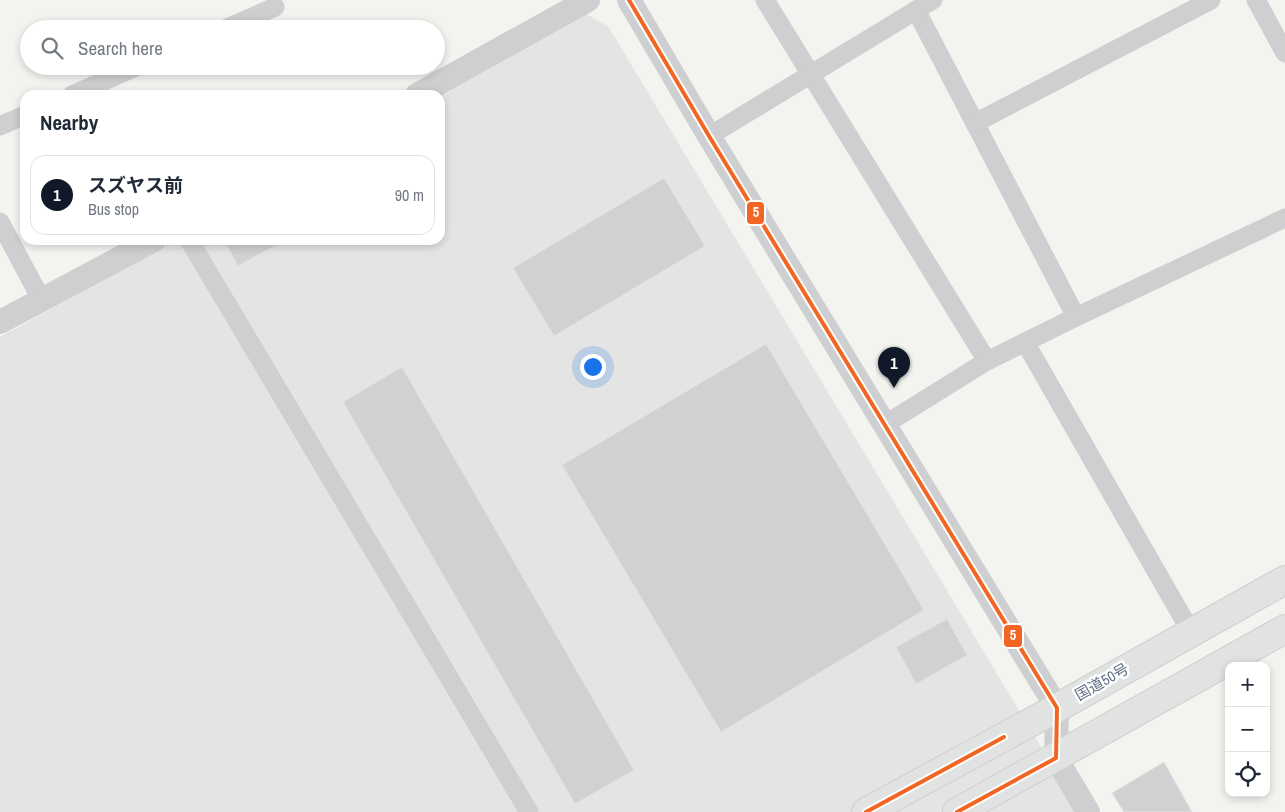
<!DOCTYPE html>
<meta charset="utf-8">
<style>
:root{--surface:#fff;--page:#f2f2f3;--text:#1f2937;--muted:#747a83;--line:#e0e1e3;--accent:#111827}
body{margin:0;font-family:"Archivo Narrow","Noto Sans JP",sans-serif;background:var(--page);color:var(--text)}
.controls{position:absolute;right:15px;bottom:15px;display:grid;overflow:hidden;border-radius:10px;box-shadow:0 2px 8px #0003}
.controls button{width:45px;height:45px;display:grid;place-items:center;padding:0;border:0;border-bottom:1px solid var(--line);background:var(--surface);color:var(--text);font:25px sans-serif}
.you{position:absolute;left:592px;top:366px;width:18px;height:18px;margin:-12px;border:4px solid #fff;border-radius:50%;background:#1a73e8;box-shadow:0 0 0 8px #1a73e833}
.badge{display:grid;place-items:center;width:32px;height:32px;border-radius:50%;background:var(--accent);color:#fff;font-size:16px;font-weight:700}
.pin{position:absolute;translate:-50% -41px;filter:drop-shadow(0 1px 2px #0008)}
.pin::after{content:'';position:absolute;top:26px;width:18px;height:15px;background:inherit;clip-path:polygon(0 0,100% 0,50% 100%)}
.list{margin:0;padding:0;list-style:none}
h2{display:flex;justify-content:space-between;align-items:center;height:65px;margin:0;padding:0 20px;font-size:21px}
h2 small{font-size:16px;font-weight:400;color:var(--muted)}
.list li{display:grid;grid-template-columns:32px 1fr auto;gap:15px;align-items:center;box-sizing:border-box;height:80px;margin:0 10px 10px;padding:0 10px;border:1px solid var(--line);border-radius:15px}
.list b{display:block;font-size:19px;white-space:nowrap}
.list p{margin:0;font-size:16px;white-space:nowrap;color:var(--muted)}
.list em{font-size:16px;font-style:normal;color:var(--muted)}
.icon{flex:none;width:28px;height:28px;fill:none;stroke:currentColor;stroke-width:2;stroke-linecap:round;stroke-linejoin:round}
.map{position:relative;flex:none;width:1285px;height:812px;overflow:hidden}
.search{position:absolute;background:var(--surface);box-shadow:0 2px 8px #0003;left:20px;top:20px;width:425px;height:55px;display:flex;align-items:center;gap:12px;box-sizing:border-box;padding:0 18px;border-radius:28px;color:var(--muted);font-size:19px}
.panel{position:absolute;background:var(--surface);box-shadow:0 2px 8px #0003;left:20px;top:90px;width:425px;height:155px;border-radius:15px}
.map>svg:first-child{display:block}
</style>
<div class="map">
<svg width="1285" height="812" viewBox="0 0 1285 812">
<rect width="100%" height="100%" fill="#f3f3f0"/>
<path fill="#e3e4e3" d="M 586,14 L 608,26 L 1080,812 L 0,812 L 0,337 L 176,240 L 440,240 L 440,95 Z"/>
<g fill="#d0d1d2" stroke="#e2e2e0">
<path d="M 664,178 L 705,246 L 554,336 L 513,268 Z"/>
<path d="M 224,240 L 285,240 L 238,266 Z"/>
<path d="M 766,344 L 924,610 L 721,732 L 562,465 Z"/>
<path d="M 402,367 L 634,770 L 575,804 L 343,402 Z"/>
<path d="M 947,619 L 967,655 L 916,684 L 896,647 Z"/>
<path d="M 1164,762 L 1192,812 L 1124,812 L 1112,793 Z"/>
</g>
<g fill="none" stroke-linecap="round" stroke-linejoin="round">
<g stroke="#ced0d0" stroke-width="30">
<g id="trunk">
<path d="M 866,812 L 1057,708 L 1285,580"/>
<path d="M 957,812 L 1285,629"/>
</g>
</g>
<g stroke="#cecfd0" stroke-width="19">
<path d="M 765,0 L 987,361"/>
<path d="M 1256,0 L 1285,53"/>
<path d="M 916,10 L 1076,317"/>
<path d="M 225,29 L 275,7"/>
<path d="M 72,95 L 138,66"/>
<path d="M 975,123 L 1211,0"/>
<path d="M 0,126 L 25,115"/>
<path d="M 709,136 L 933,0"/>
<path d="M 0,222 L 41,299"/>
<path d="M 189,240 L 529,812"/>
<path d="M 1025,342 L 1191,632"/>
<path d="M 884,425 L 987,361 L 1076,317 L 1285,218"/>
</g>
<g stroke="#cecfd0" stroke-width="24">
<path d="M 629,0 L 709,136 L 1057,708 L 1056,758 L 1088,812"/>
<path d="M 417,95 L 588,0"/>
<path d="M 0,322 L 154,240"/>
</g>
<use href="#trunk" stroke="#e1e2e2" stroke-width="28"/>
<g stroke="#fff" stroke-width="8">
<g id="bus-1">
<path d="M 629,0 L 709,136 L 1057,708 L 1056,758 L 957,812"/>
<path d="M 866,812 L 1004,737"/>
</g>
</g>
<use href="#bus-1" stroke="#f26522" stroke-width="4"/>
</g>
<g text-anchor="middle" stroke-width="5" stroke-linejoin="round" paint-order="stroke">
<g font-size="15" fill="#607084" stroke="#fff">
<text transform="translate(1102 682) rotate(-30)" y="5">国道50号</text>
</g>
</g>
<g stroke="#fff" stroke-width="2">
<rect x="746" y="201" width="19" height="24" rx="5" fill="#f26522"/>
<rect x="1003" y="624" width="20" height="24" rx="5" fill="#f26522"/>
</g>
<g font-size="14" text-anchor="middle" font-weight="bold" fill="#fff">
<text x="756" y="217">5</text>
<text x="1013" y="640">5</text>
</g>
</svg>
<div class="controls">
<button>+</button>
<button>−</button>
<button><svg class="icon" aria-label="locate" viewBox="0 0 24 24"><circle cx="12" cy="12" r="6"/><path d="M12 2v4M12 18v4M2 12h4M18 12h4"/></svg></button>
</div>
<div class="you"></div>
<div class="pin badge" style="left:894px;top:388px">1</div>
<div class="search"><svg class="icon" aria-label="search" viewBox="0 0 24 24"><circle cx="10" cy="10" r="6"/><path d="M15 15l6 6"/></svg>Search here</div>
<section class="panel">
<h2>Nearby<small></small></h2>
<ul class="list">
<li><span class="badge">1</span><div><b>スズヤス前</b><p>Bus stop</p></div><em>90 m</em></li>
</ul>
</section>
</div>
